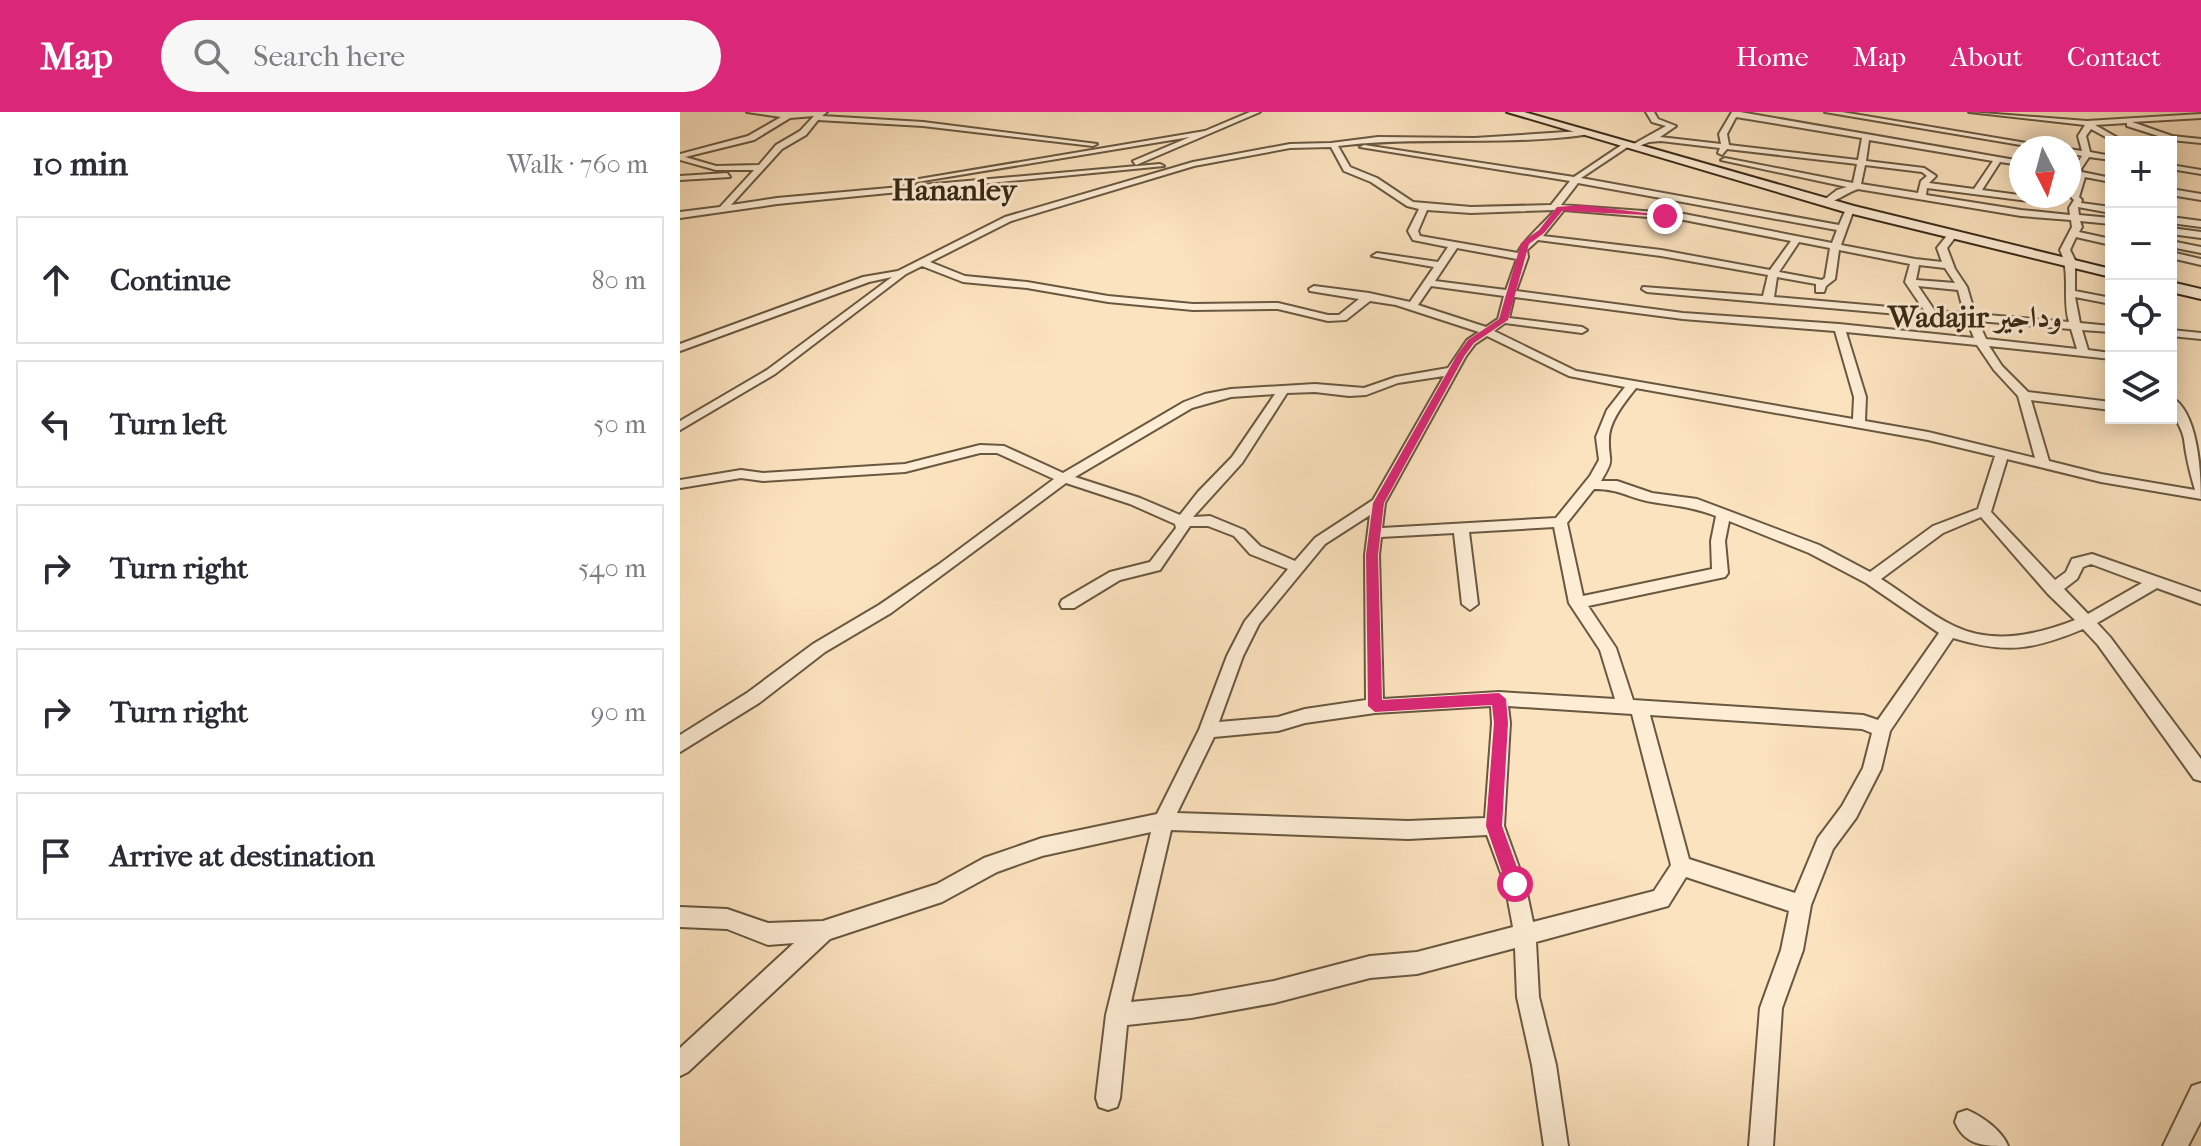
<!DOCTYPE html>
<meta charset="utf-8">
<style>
:root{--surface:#fff;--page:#f7f7f7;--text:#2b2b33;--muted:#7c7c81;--line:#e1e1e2;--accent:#db2777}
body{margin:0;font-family:"IM FELL French Canon",Amiri,serif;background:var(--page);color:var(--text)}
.controls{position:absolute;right:24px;top:24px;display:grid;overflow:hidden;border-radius:0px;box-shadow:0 4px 20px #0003}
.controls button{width:72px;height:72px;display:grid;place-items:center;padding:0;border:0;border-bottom:2px solid var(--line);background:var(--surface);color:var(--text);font:40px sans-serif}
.compass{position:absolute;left:1329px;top:24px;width:72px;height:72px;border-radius:50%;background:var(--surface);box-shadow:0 4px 20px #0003;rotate:174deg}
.stop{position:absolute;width:24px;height:24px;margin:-18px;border:6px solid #db2777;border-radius:50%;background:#fff}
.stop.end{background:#db2777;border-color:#fff;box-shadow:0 2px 8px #0008}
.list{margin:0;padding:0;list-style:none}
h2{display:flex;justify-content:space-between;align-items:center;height:104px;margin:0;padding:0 32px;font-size:34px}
h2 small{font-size:26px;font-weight:400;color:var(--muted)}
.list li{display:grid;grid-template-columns:52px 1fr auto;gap:24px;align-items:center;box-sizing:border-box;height:128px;margin:0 16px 16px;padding:0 16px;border:2px solid var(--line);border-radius:0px}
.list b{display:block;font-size:30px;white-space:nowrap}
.list em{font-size:26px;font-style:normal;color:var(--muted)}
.icon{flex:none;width:44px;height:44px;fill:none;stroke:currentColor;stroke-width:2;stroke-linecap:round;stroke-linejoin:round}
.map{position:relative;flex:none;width:1521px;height:1034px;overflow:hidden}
header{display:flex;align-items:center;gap:48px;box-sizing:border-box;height:112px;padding:0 40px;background:var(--accent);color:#fff}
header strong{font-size:38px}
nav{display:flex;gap:44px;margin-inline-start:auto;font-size:28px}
.search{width:560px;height:72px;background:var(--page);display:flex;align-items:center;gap:20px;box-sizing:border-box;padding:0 28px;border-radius:44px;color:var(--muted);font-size:30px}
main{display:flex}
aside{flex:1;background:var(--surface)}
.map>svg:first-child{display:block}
</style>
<header>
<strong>Map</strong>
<div class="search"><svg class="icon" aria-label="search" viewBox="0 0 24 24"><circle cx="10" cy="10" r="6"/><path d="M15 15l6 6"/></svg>Search here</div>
<nav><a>Home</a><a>Map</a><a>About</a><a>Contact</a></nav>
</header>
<main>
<aside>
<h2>10 min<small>Walk · 760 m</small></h2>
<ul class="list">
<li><svg class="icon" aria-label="ahead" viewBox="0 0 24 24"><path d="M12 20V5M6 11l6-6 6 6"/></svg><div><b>Continue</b></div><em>80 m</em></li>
<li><svg class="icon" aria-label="left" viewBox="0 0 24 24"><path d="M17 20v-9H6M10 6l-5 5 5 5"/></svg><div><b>Turn left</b></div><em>50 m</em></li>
<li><svg class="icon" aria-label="right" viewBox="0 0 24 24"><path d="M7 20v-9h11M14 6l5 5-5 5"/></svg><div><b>Turn right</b></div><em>540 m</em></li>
<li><svg class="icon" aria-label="right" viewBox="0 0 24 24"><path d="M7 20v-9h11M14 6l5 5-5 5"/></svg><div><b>Turn right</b></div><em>90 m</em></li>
<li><svg class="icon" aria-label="arrive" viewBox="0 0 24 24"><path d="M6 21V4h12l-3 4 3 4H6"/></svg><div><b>Arrive at destination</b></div></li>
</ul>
</aside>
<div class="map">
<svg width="1521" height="1034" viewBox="0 0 1521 1034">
<rect width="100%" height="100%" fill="#fce3bf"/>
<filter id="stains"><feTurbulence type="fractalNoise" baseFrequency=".0025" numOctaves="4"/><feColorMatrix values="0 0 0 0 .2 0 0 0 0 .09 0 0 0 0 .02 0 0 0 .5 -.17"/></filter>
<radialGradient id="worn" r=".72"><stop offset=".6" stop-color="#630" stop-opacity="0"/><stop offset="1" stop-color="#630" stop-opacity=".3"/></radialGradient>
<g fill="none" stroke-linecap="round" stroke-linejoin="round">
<g stroke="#695840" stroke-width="4">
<g id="minor">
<path d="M 67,0 L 147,0 L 142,4 L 243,10 L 417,32 L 413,34 L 243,14 L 138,8 L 126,23 L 102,37 L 51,93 L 97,86 L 480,52 L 484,54 L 97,92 L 0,106 L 0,100 L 40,95 L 74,58 L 36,58 L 0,48 L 0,42 L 68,24 L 101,5 ZM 134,4 L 120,19 L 96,33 L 79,53 L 36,54 L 5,45 L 74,28 L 110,6 Z"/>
<path d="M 570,0 L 580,0 L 456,53 L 453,49 L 510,25 L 237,70 L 233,68 L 525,19 Z"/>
<path d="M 966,0 L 974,0 L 978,7 L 996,14 L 980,25 L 1041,32 L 1039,22 L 1052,0 L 1060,0 L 1341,49 L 1341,53 L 1320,50 L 1302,78 L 1369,87 L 1373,90 L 1372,92 L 1247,76 L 1246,83 L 1341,98 L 1390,103 L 1389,96 L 1394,88 L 1391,85 L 1397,66 L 1389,62 L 1389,58 L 1393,58 L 1402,44 L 1389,41 L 1389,37 L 1402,39 L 1398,24 L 1405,13 L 1289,0 L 1407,9 L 1521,2 L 1521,6 L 1452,10 L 1492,24 L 1521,27 L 1521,31 L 1491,28 L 1447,14 L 1447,11 L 1415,13 L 1445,30 L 1435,30 L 1411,17 L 1406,24 L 1410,40 L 1431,44 L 1431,48 L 1409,45 L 1401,57 L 1402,60 L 1431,66 L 1431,70 L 1405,65 L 1399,85 L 1402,88 L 1401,91 L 1431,95 L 1431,101 L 1398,95 L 1399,103 L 1431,106 L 1431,112 L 1400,109 L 1402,115 L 1399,120 L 1431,127 L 1431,133 L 1396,125 L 1390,138 L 1395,148 L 1395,179 L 1431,186 L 1431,192 L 1395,185 L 1400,211 L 1431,214 L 1431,220 L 1402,218 L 1408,238 L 1431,241 L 1431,247 L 1309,234 L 1322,254 L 1348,280 L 1431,290 L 1431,298 L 1351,288 L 1369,349 L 1421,362 L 1515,378 C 1510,361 1506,345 1504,327 C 1501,311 1491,306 1491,285 C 1518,299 1521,360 1521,387 L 1421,370 L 1327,347 L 1311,400 L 1375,468 L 1386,460 L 1392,447 L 1412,442 L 1521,480 L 1521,492 L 1477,476 L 1417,511 L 1430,525 L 1521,647 L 1521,669 L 1514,667 L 1418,533 L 1403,517 C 1353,538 1326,542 1273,526 L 1210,619 L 1201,657 L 1176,706 L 1153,737 L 1131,793 L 1123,838 L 1102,896 L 1093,1034 L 1069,1034 L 1080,896 L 1101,838 L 1109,799 L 1006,765 L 988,794 L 856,830 L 859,885 L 876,953 L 888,1034 L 864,1034 L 852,953 L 837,885 L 835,836 L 737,862 L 690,866 L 594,891 L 511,906 L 447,913 L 440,986 L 437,995 L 428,998 L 419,995 L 416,986 L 426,903 L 471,720 L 362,744 L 317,760 L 262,790 L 150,827 L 8,960 L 0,964 L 0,936 L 114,831 L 88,833 L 47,817 L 0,815 L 0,795 L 47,797 L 88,811 L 143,809 L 257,772 L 304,746 L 362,726 L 477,702 L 519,618 L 547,544 L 565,509 L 608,457 L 570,442 L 554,424 L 528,414 L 510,414 L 480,458 L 440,468 L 394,496 L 382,496 L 380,492 L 382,488 L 430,460 L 470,450 L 496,416 L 495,412 L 450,392 L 386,371 L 211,501 L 145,540 L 79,591 L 0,640 L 0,623 L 67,581 L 133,532 L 199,493 L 258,453 L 374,367 L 317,341 L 300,341 L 225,360 L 83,369 L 61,366 L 0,376 L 0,368 L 61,358 L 83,361 L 225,352 L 300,333 L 324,334 L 383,361 L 504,290 L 525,282 L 551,277 L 635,272 L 684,276 L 716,265 L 768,256 L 787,228 L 799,220 L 716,193 L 690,189 L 666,208 L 648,209 L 598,197 L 513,198 L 428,190 L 347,176 L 283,170 L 242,154 L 226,162 L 95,262 L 0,318 L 0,309 L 87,258 L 212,165 L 189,170 L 0,239 L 0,232 L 183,165 L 218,159 L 325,105 L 513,50 L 610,32 L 651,31 L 698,25 L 795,26 L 901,19 L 904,23 C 822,34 739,24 658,34 L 670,55 L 697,66 L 733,90 L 791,95 L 871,93 L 890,69 L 680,35 L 684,33 L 894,65 L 946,30 L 949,34 L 901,66 L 1159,113 L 1166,97 L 1170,94 L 1174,97 L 1161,133 L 1235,147 L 1262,150 L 1257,136 L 1269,121 L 1275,121 L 1277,123 L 1267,136 L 1275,157 L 1287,175 L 1295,202 L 1389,210 C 1382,187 1391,160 1380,138 L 1392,115 L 1391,108 L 1341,104 L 1178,77 C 1168,80 1152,92 1144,92 L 1144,88 L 1157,78 L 1167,75 L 1041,48 L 1045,46 L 1173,71 L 1177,52 L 1047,37 L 1042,43 L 1038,41 L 1040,36 L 981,29 L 969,30 L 952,37 L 952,33 L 986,14 L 972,10 ZM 1056,5 L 1182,26 L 1178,48 L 1049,33 L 1047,22 ZM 1189,28 L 1313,49 L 1294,77 L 1249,71 L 1256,64 L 1244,56 L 1186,49 ZM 651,35 L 664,59 L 691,70 L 727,94 L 739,97 L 728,119 L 733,128 L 768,135 L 758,150 L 697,141 L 692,144 L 754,155 L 730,190 L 689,181 L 634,174 L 629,177 L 630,179 L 679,187 L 659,203 L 648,203 L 598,191 L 513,192 L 428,184 L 347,170 L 285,164 L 250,150 L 331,109 L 514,54 L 610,36 ZM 1185,53 L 1242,60 L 1247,64 L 1241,69 L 1238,81 L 1181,72 ZM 898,71 L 1157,118 L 1152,131 L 1004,102 L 881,93 ZM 747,98 L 791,101 L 875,98 C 866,109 839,133 838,141 L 740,124 L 738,119 ZM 884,98 L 1004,108 L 1111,129 L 1090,158 L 981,138 L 863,124 ZM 858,128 L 981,144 L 1088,163 L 1083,184 L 963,175 L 962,177 L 967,180 L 1287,208 L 1294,226 L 1159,212 L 1003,201 L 836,179 L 848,145 L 847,138 ZM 1119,130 L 1150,136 L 1145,166 L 1142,168 L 1099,160 ZM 777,136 L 837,147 L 826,178 L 755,169 ZM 1159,138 L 1230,152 L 1225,170 L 1244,198 L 1094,185 L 1097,165 L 1136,172 L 1136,180 L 1144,180 L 1146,174 L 1155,167 ZM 1239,153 L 1265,156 L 1275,171 L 1236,168 ZM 751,174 L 824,184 L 818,207 L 806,215 L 738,193 ZM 1238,174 L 1278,178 L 1284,201 L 1255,199 ZM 834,185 L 1003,207 L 1155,219 L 1174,285 L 1173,307 L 896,259 L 814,219 L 825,211 L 902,221 L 907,218 L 902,215 L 829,206 ZM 1298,209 L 1391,217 L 1397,237 L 1306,227 ZM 1166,220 L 1297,233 L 1314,258 L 1338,284 L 1355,346 L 1248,320 L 1185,309 L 1186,285 ZM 807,224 L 889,264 L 945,275 L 927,298 L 916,325 L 919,348 L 910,364 L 876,406 L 702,416 L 705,391 L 786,244 L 795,232 ZM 764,264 L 693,388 L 635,426 L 615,449 L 580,434 L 564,418 L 530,404 L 513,405 L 562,351 L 607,281 L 635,280 L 669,284 L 686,283 L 718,271 ZM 956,276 L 1248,328 L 1315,344 L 1298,397 L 1253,414 L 1190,460 L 1139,433 L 1017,387 L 972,381 L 937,369 L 921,369 C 936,344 928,351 929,327 C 929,309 945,290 956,276 ZM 595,282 L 552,345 L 518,380 L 500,403 L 460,386 L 395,365 L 512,296 L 551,285 ZM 914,377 C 941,377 948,386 972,390 C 996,394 1013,395 1036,404 L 1031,429 L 1032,457 L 903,484 L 887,411 ZM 690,403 L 685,443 L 686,588 L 625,597 L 598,605 L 539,610 L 563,544 L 579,512 L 645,432 ZM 1301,405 L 1368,482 L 1395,508 C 1356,523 1313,533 1274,514 C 1249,502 1225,482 1201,467 L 1263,421 ZM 1049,409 L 1129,441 L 1186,471 L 1259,521 L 1198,608 L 1183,603 L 953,588 L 936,536 L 908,494 L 1045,465 L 1048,461 L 1045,429 ZM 874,415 L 889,491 L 920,538 L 935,587 L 819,580 L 703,587 L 699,443 L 701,425 L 774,421 L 782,492 L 790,498 L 798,492 L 789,420 ZM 1411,452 L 1462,471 L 1408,502 L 1384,477 L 1397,467 L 1403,455 ZM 811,594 L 812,611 L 805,706 L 728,709 L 497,701 L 534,625 L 598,619 L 625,611 L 695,601 ZM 828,594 L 952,602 L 991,753 L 974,779 L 853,810 L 845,772 L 824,714 L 830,611 ZM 970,603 L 1182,617 L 1192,621 L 1183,656 L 1162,694 L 1138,726 L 1115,781 L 1009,747 ZM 491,718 L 728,727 L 807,723 L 825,772 L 833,815 L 737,840 L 690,844 L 594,869 L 511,884 L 451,890 Z"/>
<path d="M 1145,0 L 1162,0 L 1376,36 L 1358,36 Z"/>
<path d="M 1491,53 L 1521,58 L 1521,62 L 1491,57 Z"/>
<path d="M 47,61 L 50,65 L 0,68 L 0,64 Z"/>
<path d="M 1491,77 L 1521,82 L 1521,88 L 1491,83 Z"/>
<path d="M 1491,105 L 1521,109 L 1521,115 L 1491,111 Z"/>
<path d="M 1491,116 L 1521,120 L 1521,126 L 1491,122 Z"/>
<path d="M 1491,129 L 1521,135 L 1521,141 L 1491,135 Z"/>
<path d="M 1491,140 L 1521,147 L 1521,153 L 1491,146 Z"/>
<path d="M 1491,218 L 1521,221 L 1521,227 L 1491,224 Z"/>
<path d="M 1521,971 L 1521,1009 L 1508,1034 L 1483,1034 L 1512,974 Z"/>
<path d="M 1287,998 C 1302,1004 1322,1019 1328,1034 C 1305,1034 1285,1034 1275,1010 L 1278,1001 Z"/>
</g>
</g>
<g stroke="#382916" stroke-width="4">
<g id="secondary">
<path d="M 827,0 L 844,0 L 1174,94 L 1431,157 L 1431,165 L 1165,100 Z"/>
<path d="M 1491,170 L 1521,177 L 1521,187 L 1491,180 Z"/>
</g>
</g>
<use href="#minor" fill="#fdedd5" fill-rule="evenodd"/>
<use href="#secondary" fill="#fdedd5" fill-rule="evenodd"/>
</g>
<path fill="#db2777" d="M 902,93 L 989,104 L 882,99 L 864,121 L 849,132 L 828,208 L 794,231 L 785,243 L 704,391 L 698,443 L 702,588 L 819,581 L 826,587 L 828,611 L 822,714 L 843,772 L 835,779 L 826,772 L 806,714 L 814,611 L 812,593 L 695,600 L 688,594 L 686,443 L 693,391 L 777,243 L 788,228 L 819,207 L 841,131 L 859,118 L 877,95 Z"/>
<g text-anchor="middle" stroke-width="6" stroke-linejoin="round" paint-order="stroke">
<g font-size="30" font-weight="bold" fill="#382916" stroke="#fdedd5">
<text x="274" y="88">Hananley</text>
<text x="1295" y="215">Wadajir وداجير</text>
</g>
</g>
<rect width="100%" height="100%" filter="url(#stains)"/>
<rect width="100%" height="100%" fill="url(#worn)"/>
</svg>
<div class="controls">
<button>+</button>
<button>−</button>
<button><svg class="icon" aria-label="locate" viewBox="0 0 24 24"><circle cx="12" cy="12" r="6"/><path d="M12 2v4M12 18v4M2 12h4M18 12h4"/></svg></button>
<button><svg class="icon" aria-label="layers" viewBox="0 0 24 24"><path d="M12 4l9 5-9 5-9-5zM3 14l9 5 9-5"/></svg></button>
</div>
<svg class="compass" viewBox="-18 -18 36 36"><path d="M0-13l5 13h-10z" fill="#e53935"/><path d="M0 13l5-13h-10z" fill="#7c7c81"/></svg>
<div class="stop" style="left:835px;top:772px"></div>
<div class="stop end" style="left:985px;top:104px"></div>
</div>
</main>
